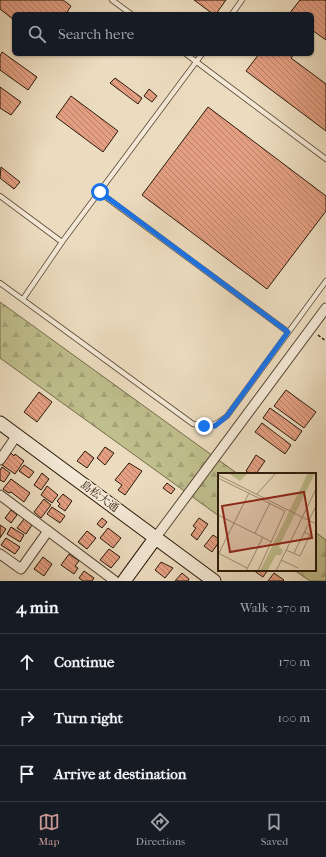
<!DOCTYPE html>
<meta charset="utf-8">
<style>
:root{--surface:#171b24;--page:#20242c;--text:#f1f3f6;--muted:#9ea1a6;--line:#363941;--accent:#c59692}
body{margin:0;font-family:"IM FELL French Canon","Noto Serif JP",serif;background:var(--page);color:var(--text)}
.stop{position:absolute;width:12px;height:12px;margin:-9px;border:3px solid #1a73e8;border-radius:50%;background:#fff}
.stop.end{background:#1a73e8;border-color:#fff;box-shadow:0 1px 4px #0008}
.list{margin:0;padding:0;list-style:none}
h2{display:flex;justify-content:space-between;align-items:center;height:52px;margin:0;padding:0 16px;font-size:17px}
h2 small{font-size:13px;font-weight:400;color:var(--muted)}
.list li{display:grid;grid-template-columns:26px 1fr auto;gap:12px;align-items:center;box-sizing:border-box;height:56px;padding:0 16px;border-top:1px solid var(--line)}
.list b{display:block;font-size:15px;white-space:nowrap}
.list em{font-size:13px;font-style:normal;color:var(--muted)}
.icon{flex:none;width:22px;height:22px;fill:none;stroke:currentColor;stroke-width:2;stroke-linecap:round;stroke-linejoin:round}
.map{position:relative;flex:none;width:326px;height:581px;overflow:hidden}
.search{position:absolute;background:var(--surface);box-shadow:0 1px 3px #0004;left:12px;right:12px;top:12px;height:44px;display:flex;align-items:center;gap:10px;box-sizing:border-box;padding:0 14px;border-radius:6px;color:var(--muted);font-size:15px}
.sheet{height:220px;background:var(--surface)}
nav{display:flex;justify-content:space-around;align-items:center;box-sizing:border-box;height:56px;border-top:1px solid var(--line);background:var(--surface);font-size:11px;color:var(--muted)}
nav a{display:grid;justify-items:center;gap:2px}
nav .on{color:var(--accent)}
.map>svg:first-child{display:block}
</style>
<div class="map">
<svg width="326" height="581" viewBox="0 0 326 581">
<defs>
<pattern id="forest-firs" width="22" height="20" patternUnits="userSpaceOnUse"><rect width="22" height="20" fill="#bfbe8c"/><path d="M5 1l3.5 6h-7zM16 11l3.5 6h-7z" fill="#a4a377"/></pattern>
<pattern id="building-back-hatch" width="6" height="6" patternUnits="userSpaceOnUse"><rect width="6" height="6" fill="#e49f82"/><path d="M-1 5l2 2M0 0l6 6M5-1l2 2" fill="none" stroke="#b98169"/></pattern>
</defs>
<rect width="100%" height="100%" fill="#ecdcbf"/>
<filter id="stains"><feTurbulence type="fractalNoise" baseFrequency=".005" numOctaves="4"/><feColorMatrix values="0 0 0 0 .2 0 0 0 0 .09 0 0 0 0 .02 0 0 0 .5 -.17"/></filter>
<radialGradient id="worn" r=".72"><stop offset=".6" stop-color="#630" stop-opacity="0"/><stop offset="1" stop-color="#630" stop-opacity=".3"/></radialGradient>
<g fill="url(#forest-firs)" stroke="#746c4a">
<path d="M 0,302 L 238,474 L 219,474 L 219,516 L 0,358 Z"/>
<path d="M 315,532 L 326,540 L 326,581 L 310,581 L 294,570 L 315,570 Z"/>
</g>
<g fill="url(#building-back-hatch)" stroke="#2a1909">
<path d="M 0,0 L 63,0 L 71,6 L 66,14 L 14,14 L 14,20 L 0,9 Z"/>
<path d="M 194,0 L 226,0 L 216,14 L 213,14 Z"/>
<path d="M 300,0 L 326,0 L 326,40 L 312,30 L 312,14 L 289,14 Z"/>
<path d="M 2,52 L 37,77 L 28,90 L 0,70 L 0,56 Z"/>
<path d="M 259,54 L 294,54 L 291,58 L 326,84 L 326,131 L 246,71 Z"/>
<path d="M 115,78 L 142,98 L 138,104 L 110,83 Z"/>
<path d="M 0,87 L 21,102 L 11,115 L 0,108 Z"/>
<path d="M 149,89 L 157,96 L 152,102 L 144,96 Z"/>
<path d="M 71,96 L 118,131 L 103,152 L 56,117 Z"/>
<path d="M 208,107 L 326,196 L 326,211 L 267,289 L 142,195 Z"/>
<path d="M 1,167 L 20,182 L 14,189 L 0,178 Z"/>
<path d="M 286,390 L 316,412 L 304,428 L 274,406 Z"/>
<path d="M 39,392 L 52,402 L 37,422 L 24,412 Z"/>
<path d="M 270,408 L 302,431 L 295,441 L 263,418 Z"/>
<path d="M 262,423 L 291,445 L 285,454 L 255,432 Z"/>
<path d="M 105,447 L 114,453 L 105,465 L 97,458 Z"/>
<path d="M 85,451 L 94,458 L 87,468 L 77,461 Z"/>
<path d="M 11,453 L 14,456 L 15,454 L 24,461 L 15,474 L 2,465 Z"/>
<path d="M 256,455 L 265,461 L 256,474 L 250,474 L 246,471 Z"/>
<path d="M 129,463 L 142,471 L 125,495 L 118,490 L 122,485 L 115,480 Z"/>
<path d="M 24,465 L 34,472 L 29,478 L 19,471 Z"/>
<path d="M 2,467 L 10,473 L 4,482 L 0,480 L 0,470 Z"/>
<path d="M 42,473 L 49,479 L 41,490 L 34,485 Z"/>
<path d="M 11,479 L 30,493 L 24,502 L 11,492 L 9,493 L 3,489 Z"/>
<path d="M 167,483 L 175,489 L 171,494 L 163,488 Z"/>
<path d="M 47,486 L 58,495 L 52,503 L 41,495 Z"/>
<path d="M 63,494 L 72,501 L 65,511 L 58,506 L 60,504 L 57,501 Z"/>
<path d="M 44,499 L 51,505 L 41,518 L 34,512 Z"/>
<path d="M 52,507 L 65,516 L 60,523 L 47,514 Z"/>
<path d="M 11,510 L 17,515 L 11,523 L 5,518 Z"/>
<path d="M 102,518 L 107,522 L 102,528 L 97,524 Z"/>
<path d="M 199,518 L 208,524 L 197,540 L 191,535 L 196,528 L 193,526 Z"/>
<path d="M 24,519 L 32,525 L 26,534 L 17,528 Z"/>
<path d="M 0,525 L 6,529 L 0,538 Z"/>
<path d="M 11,527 L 24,535 L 20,542 L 7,534 Z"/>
<path d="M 108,528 L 121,538 L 113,548 L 100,538 Z"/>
<path d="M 87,531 L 96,538 L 87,549 L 78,542 Z"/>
<path d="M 213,535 L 219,539 L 219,542 L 212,552 L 204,546 Z"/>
<path d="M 6,538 L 20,547 L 15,554 L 1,545 Z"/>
<path d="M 109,549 L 120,557 L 111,568 L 100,560 Z"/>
<path d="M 69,554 L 79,561 L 75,566 L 78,568 L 74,574 L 61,565 Z"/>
<path d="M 43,557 L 52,564 L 44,576 L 34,569 Z"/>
<path d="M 161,562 L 173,568 L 165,578 L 155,570 Z"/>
<path d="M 253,570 L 268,570 L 263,577 Z"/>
<path d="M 84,571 L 94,578 L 92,581 L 83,581 L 79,578 Z"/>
<path d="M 182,573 L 189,579 L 188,581 L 175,581 Z"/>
<path d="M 274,573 L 284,580 L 283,581 L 268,581 Z"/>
</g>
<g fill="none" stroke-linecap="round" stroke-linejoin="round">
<g stroke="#5a4a36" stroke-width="6">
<g id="lane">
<path d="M 112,0 L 131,14"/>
<path d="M 232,14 L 242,0"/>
<path d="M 186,54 L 326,159"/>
<path d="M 99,192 L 288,332"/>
<path d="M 0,196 L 62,242"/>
<path d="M 0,283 L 193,424 C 210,427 213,427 227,416 L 326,281"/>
<path d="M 23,299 L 62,242 L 202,54"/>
</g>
</g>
<g stroke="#5a4a36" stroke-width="11">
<g id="street">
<path d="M 0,460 L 17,435"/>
<path d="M 0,495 L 115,581"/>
<path d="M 156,537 L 326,308"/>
<path d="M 0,554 L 21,569 L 48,531"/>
</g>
</g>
<g stroke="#2a1909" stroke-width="15">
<g id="secondary">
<path d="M 0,423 L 214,581"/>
<path d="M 124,581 L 156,537"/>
</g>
</g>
<path stroke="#2a1909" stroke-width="1.5" stroke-dasharray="3 2" stroke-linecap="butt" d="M 318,335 L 326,341"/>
<use href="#lane" stroke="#f3e8d5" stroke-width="4.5"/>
<use href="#street" stroke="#f3e8d5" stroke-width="9"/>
<use href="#secondary" stroke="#f3e8d5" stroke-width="13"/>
</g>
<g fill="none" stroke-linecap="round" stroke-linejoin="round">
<path stroke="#1a73e8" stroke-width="5" d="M 100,192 L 288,332 L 227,416 L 215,426 L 204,426"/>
</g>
<g text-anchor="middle" stroke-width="3" stroke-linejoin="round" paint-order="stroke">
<g font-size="11" fill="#2a1909" stroke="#f3e8d5">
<text transform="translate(100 496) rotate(36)" y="4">島松大通</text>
</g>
</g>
<g transform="translate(218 473)">
<rect width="98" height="98" fill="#ecdcbf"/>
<path d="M 10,0 L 30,0 L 22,8 ZM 90,0 L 97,0 L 61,74 L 65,77 L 63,82 L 58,82 L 49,98 L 42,98 Z" fill="#bfbe8c"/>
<path fill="none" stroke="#9e8e76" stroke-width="1" d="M 0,2 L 98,51M 0,5 L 67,38 L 40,98M 39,21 L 58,0M 0,42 L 54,69M 91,47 L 98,33M 37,60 L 52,30M 68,77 L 82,83 L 92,62 L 86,59M 0,80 L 29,95M 76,80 L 92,48M 0,82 L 31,20M 63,87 L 80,95M 28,98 L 45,64M 58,98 L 98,16"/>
<path fill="#8f2418" fill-opacity="0.15" stroke="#8f2418" stroke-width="2" d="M 86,19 L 94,65 L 12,79 L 4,33 Z"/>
<rect width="98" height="98" fill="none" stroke="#2a1909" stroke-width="2"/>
</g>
<rect width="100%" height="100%" filter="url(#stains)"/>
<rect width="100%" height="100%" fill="url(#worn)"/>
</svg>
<div class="stop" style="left:100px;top:192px"></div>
<div class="stop end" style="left:204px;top:426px"></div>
<div class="search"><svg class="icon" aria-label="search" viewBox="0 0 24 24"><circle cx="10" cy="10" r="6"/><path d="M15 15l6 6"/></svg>Search here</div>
</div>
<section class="sheet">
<h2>4 min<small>Walk · 270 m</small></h2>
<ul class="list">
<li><svg class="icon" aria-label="ahead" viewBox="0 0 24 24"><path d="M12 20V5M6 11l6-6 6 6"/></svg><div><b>Continue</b></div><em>170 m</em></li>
<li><svg class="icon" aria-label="right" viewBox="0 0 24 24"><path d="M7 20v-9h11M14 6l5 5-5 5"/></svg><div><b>Turn right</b></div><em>100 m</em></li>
<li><svg class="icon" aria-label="arrive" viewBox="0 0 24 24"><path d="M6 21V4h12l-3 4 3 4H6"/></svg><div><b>Arrive at destination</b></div></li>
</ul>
</section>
<nav>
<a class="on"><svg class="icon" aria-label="map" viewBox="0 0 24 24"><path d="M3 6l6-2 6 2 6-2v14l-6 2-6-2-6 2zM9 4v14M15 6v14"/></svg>Map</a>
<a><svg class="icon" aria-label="directions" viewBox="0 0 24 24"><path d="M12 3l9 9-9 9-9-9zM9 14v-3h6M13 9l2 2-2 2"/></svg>Directions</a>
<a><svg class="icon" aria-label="saved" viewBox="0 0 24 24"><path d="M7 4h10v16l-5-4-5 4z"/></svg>Saved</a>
</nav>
